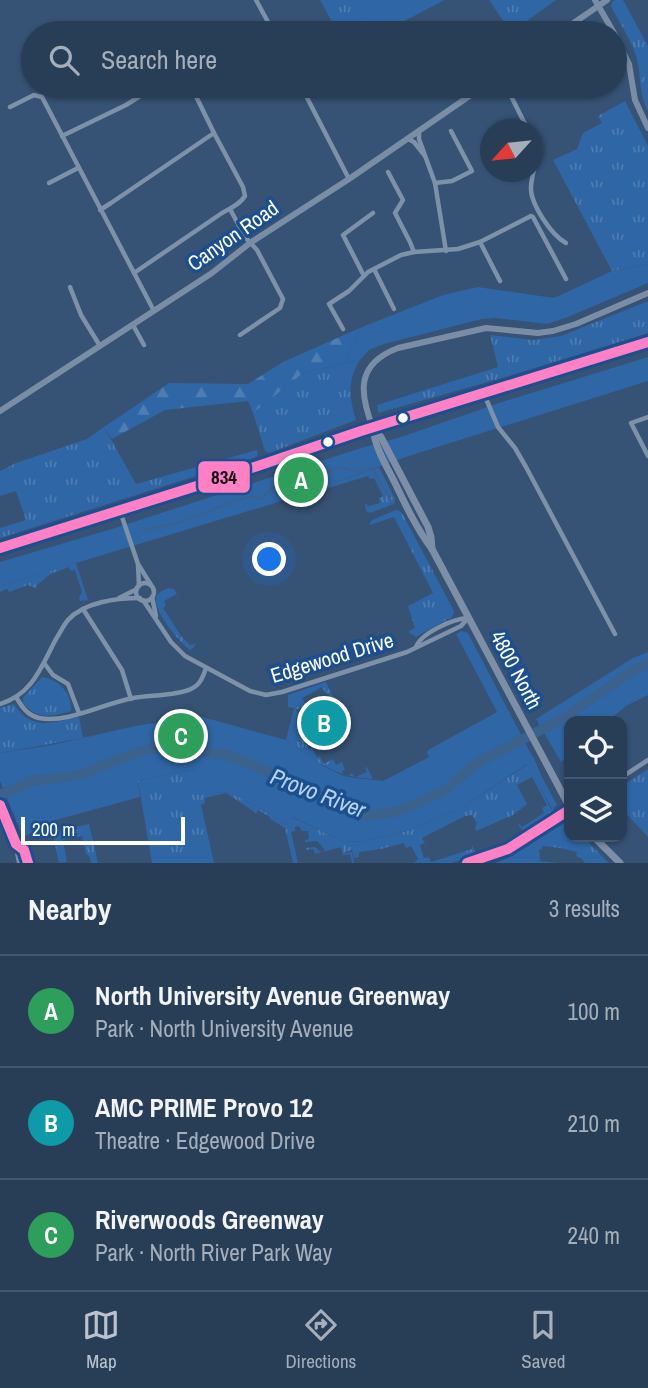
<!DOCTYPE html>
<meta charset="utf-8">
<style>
:root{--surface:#283e57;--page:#344961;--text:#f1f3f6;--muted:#a5aeba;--line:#44576d;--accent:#b9c2ce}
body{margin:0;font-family:"Archivo Narrow",sans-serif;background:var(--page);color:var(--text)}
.controls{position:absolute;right:21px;bottom:21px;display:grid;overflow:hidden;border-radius:14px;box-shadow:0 2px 5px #0004}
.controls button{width:63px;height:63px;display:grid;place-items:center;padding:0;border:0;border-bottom:2px solid var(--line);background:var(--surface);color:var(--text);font:35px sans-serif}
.compass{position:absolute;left:480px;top:119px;width:63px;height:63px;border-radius:50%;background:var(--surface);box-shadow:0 2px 5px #0004;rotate:243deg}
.scale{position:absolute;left:21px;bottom:18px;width:164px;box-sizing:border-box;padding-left:7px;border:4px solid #fff;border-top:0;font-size:19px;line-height:24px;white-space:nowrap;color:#fff;-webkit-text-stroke:5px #1b4f8f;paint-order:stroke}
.you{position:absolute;left:270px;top:560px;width:24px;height:24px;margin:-18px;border:5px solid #fff;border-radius:50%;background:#1a73e8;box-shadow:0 0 0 10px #1a73e833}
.badge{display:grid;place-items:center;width:46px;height:46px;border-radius:50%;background:var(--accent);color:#fff;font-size:23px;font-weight:700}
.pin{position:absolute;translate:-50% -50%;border:4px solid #fff;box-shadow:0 2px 7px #0006}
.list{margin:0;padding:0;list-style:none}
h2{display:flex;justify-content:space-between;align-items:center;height:91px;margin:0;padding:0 28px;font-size:30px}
h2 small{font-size:23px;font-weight:400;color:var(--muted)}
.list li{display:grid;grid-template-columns:46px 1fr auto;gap:21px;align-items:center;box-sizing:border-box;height:112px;padding:0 28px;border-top:2px solid var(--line)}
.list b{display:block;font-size:26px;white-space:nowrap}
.list p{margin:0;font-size:23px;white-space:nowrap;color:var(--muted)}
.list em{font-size:23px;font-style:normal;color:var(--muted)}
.icon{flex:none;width:38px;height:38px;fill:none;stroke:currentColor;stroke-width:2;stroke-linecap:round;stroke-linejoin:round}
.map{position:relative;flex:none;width:648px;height:863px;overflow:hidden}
.search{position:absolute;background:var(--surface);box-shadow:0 2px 5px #0004;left:21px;right:21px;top:21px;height:77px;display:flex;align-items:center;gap:18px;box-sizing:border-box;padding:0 24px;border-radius:38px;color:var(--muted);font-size:26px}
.sheet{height:427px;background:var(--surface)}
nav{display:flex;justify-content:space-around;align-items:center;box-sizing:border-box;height:98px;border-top:2px solid var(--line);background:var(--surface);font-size:19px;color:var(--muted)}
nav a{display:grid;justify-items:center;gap:4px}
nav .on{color:var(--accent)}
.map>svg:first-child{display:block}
</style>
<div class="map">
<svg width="648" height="863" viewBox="0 0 648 863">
<defs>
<pattern id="grass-tufts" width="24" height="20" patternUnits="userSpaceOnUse" patternTransform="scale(1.75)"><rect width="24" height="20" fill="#2f66a5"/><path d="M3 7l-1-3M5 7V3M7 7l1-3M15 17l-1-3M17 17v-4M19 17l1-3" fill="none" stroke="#4e7db2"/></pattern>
<pattern id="forest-firs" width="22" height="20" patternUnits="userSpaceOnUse" patternTransform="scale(1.75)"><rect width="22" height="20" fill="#2f66a5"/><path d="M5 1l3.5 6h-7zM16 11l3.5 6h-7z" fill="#4e7db2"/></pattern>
</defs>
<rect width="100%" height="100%" fill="#365274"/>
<g fill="url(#grass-tufts)">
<path d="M 320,0 L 394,0 L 344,27 L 345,33 L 338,33 Z"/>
<path d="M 489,0 L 556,0 L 511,32 Z"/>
<path d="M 615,0 L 623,0 L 648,46 L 648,111 C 638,92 642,76 636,56 C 631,39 619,23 611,6 L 612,2 Z"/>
<path d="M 625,101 L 648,146 L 648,264 L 612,271 L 553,160 L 577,149 L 583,133 L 602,123 L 598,116 Z"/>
<path d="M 648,301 L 648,333 L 502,378 L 378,413 L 377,405 L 498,367 L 490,335 L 533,340 L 561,336 Z"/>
<path d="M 360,360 C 347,381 349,397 356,420 L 269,453 L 265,451 L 253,413 L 303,373 Z"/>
<path d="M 104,427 L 136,484 L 257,450 L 258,455 L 256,457 L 0,538 L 0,528 L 26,520 L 16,491 L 0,496 L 0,471 L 16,463 L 87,439 Z"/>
<path d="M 379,467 L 395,499 L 394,504 L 370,513 L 366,511 L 365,504 L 366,503 L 368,506 L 380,503 L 379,498 L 383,496 L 374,478 L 370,479 L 368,476 L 315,492 L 314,489 Z"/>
<path d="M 396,510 L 398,510 L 402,513 L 454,611 L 452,617 L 416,637 L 409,633 L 409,631 L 415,628 L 408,606 L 433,593 L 394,517 L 370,525 L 370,523 L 372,520 Z"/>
<path d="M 76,563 L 88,600 L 80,601 L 79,597 L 82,592 L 75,570 L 71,571 L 69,567 L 49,575 L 36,586 L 38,589 L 28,585 L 9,592 L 8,589 L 6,589 L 0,592 L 0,586 Z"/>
<path d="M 169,588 L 174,589 L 177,594 L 164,601 L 166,605 L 163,608 L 181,636 L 190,645 L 196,644 L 193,648 L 190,650 C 180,643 153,611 156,598 C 157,592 164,590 169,588 Z"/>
<path d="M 42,677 C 59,680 72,693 71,711 C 51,717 37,720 23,703 L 23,698 Z"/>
<path d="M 326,682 L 334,699 L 332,700 L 328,693 L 326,694 L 322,687 L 302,698 L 306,705 L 296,710 L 299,716 L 296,718 L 301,728 L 299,730 L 309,749 L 312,748 L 317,758 L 320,756 L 323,764 L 333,759 L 336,765 L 342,762 L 345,770 L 342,771 L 344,775 L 349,775 L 352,773 L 355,777 L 367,772 L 365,768 L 367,767 L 373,779 C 334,777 317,762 286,740 L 294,708 L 288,707 L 288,695 Z"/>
<path d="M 14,704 C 32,732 52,722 79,717 L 83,738 L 0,753 L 0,708 Z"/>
<path d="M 528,764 L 551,809 L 554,808 L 553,812 L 525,833 L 518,825 L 519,824 L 522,827 L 544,813 L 542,808 L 547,805 L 532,777 L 517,785 L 527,804 L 513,815 L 476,831 L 475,827 L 477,824 L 472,815 L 465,816 L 422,838 L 425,843 L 420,845 L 424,858 L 429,857 L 431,862 L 472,849 L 472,845 L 476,855 L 451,863 L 414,863 L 418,859 L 411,846 L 406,848 L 404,843 L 381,849 L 359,852 L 359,857 L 354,858 L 352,850 L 345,852 L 345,853 L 352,852 L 354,863 L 352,863 L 350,854 L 343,855 L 341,847 L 315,854 L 313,849 L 307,850 L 306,848 L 315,847 L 321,852 L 325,850 L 317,841 L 305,842 L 305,840 L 309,839 L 308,831 L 302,831 L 299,826 L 295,827 L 295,831 L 291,832 L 298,863 L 293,863 L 285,828 L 270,819 L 270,817 L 258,810 L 256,813 L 226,793 L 205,798 L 205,803 L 201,805 L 214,863 L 152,863 L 138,781 L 172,773 L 196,770 L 196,794 L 224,792 L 238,796 L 286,823 L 292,817 L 344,842 L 363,841 L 407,831 L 461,808 Z"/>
<path d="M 648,769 L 648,837 L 622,809 L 622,786 Z"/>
<path d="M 89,824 L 98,863 L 91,863 L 90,857 L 86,854 L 82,836 L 63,840 L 67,862 L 59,863 L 52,832 Z"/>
<path d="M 563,824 L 569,825 L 569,837 L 583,837 L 609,863 L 585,863 L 582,859 L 576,856 L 577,852 L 560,848 L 543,846 L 542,849 L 539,850 L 540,861 L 559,863 L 496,863 L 512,856 Z"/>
</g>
<path fill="url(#forest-firs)" d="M 362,327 L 352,346 L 346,363 L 303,373 L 253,413 L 248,401 L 165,410 L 112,439 L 104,427 L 169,383 L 248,384 L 283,362 Z"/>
<g fill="#2f66a5">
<path d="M 394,0 L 445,0 L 381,33 L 345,33 L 343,27 Z"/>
<path d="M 648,264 L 648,283 L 568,317 L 547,324 L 496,318 L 482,319 L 384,344 L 369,350 L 360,360 L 346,363 L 352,346 L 362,327 L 443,295 L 478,287 L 554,298 L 612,271 Z"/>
<path d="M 648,357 L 648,381 L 412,455 L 272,504 L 0,586 L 0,562 L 115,528 L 361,448 L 401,437 L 502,402 Z"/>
<path d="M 461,631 L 468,633 L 531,754 L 534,758 L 541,775 L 557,805 L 552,809 L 527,764 L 461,808 L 407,831 L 363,841 L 344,842 L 293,817 L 286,823 L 238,796 L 224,792 L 196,795 L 195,770 L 172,773 L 138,781 L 140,797 L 34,826 L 35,831 L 23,837 L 0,781 L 0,753 L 52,745 L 135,726 L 199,716 L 286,740 L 323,766 L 344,776 L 355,778 L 383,781 L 429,757 L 427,753 L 428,750 L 497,712 L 456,634 Z"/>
<path d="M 648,652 L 648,695 L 626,706 L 608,721 L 569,721 L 569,756 L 561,762 L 536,719 L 633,658 Z"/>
</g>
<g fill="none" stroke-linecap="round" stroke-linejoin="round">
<path stroke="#3b618d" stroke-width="2" d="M 143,528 L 146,530 L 181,522 L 235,501 L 251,496 L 261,499 L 273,488 L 294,488 L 307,480 L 316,478 L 334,469 L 344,468 L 353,471 L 366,468 L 372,468 L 392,503"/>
<path stroke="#3b618d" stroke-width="10" d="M 0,795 L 31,781 L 80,775 L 137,752 L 162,747 L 227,755 L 260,768 L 349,811 L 367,816 L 399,811 L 444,791 L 475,764 L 564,718 L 629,673 L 648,663"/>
<g stroke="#7d92a8" stroke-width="4.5">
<path d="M 256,0 L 274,33"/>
<path d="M 301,86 L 349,179"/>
<path d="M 506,86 L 528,130"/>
<path d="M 10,107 L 34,95 L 42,97 L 154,311"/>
<path d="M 419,131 L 419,139 L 435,183 L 446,251"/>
<path d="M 62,136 L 126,105 L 156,86"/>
<path d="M 532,137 C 542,158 532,167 531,187 C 530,203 551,235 566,243"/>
<path d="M 408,139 L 414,142 L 425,156"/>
<path d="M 388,172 L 403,200 L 395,213 L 410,242 L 414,252"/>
<path d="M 49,183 L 78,168"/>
<path d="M 435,183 L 452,181 L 472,171 L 451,131"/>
<path d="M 230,209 L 245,237 L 257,250 L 283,299 L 280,308 L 240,335"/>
<path d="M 100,210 L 111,203 L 214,133"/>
<path d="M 480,242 L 500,281"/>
<path d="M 374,269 L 394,309"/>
<path d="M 134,273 L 222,213 C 230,209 240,204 245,196 L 243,187 L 214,133 L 191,86"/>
<path d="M 364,276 L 343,235 L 373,213"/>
<path d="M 70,287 L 81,315 L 100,346"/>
<path d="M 133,325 L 144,345"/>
<path d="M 343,329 L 329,304 L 349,291 L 368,272 L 401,255 L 414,252 L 458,249 L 480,242 L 531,216 L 533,217 L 566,279"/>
<path d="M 484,394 L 498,427 L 515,448 L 526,467 L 615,634"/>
<path d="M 648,417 L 631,423 L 648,456"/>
<path d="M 120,511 L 138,564 L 151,585"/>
<path d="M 138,565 L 139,586"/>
<circle cx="145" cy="592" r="9"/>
<path d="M 152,597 L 156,616"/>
<path d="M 119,598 L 137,589"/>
<path d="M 143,600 L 171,642 L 185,656 L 250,691 L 266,695 L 282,692 L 407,652 L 461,626 L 468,618"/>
<path d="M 83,609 L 122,670 L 131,699"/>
<path d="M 416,647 C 421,633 453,619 467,618"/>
<path d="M 44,663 L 53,675 L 68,684 L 79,713"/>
<path d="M 16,697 C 22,707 27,715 39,718 C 67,724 105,703 133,698 C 150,695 176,696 191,689 C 200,685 203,677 206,668"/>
<path d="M 0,704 C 33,694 41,667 56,639 C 60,633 63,626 68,620 C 84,602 117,598 140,598"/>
<path d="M 622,777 L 648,760"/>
</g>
<g stroke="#798da4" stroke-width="6">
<path d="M 595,0 L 614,33"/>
<path d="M 559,33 L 607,0"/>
<path d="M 615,35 L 629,64 L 635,100 L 648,128"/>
<path d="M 0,411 L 212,273 L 250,243 L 349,179 L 484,86"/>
<path d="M 373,428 C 359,392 356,364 398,348 L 486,328 L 538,333 L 553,331 L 576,324 L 648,293"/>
<path d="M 0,805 L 16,844 L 20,863"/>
<path d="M 16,844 L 24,850 L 28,863"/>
<path d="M 467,863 L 508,849 L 569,810"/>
</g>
<g stroke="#7d8ea7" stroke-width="7">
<path d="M 373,428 C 375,448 386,465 395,483 C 406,506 417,529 432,549 L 569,806"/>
<path d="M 373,428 L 381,437 L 428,527 L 431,537 L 432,549"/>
<path d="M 594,837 L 620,863"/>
</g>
<path stroke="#7e92a7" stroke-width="8" d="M 0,548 L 222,478 L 361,431 L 648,342"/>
<g stroke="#1b4f8f" stroke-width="16">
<g id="bus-1">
<path d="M 0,548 L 222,478 L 361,431 L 648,342"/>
<path d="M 0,805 L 16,844 L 24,850 L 28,863"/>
<path d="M 467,863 L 508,849 L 569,810"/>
</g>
</g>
<use href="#bus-1" stroke="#ff80c5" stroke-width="10"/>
</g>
<g fill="#fff" stroke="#1b4f8f" stroke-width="2.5">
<circle cx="403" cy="418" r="6"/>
<circle cx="328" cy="442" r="6"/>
</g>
<g text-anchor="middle" stroke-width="7" stroke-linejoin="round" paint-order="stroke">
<g font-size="21" fill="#fff" stroke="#1b4f8f">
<text transform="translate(233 236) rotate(-35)" y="7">Canyon Road</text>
<text transform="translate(332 658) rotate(-17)" y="7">Edgewood Drive</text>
<text transform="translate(516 670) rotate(62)" y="7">4800 North</text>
</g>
<g font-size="23" font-style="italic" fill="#b5d3f5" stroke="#1b4f8f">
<text transform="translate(318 793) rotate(21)" y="8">Provo River</text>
</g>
</g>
<rect stroke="#1b4f8f" stroke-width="2.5" x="197" y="460" width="54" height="34" rx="7" fill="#ff80c5"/>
<g font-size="19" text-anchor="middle" font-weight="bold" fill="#111">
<text x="224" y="484">834</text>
</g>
</svg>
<div class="controls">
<button><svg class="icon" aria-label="locate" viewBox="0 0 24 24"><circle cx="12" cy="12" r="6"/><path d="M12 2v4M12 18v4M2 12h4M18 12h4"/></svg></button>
<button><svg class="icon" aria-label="layers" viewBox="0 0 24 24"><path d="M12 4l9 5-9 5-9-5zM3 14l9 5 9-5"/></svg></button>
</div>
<svg class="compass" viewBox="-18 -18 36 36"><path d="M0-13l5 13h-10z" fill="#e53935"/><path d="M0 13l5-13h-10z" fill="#a5aeba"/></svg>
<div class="scale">200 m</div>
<div class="you"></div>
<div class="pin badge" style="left:301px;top:480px;background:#2e9e5b">A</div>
<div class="pin badge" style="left:324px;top:723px;background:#0f9aa8">B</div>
<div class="pin badge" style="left:181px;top:736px;background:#2e9e5b">C</div>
<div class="search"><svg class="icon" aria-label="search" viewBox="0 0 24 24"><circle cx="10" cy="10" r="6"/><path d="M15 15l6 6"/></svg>Search here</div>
</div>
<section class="sheet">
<h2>Nearby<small>3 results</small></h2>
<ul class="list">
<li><span class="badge" style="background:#2e9e5b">A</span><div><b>North University Avenue Greenway</b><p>Park · North University Avenue</p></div><em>100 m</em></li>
<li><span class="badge" style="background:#0f9aa8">B</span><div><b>AMC PRIME Provo 12</b><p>Theatre · Edgewood Drive</p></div><em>210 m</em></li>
<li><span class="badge" style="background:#2e9e5b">C</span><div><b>Riverwoods Greenway</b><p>Park · North River Park Way</p></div><em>240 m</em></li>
</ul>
</section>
<nav>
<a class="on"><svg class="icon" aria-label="map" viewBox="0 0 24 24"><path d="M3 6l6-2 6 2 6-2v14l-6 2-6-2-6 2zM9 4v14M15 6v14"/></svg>Map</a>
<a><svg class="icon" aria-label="directions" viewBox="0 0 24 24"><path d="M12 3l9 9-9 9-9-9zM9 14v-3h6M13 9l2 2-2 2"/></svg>Directions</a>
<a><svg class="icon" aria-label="saved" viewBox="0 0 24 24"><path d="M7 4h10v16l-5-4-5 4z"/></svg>Saved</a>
</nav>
